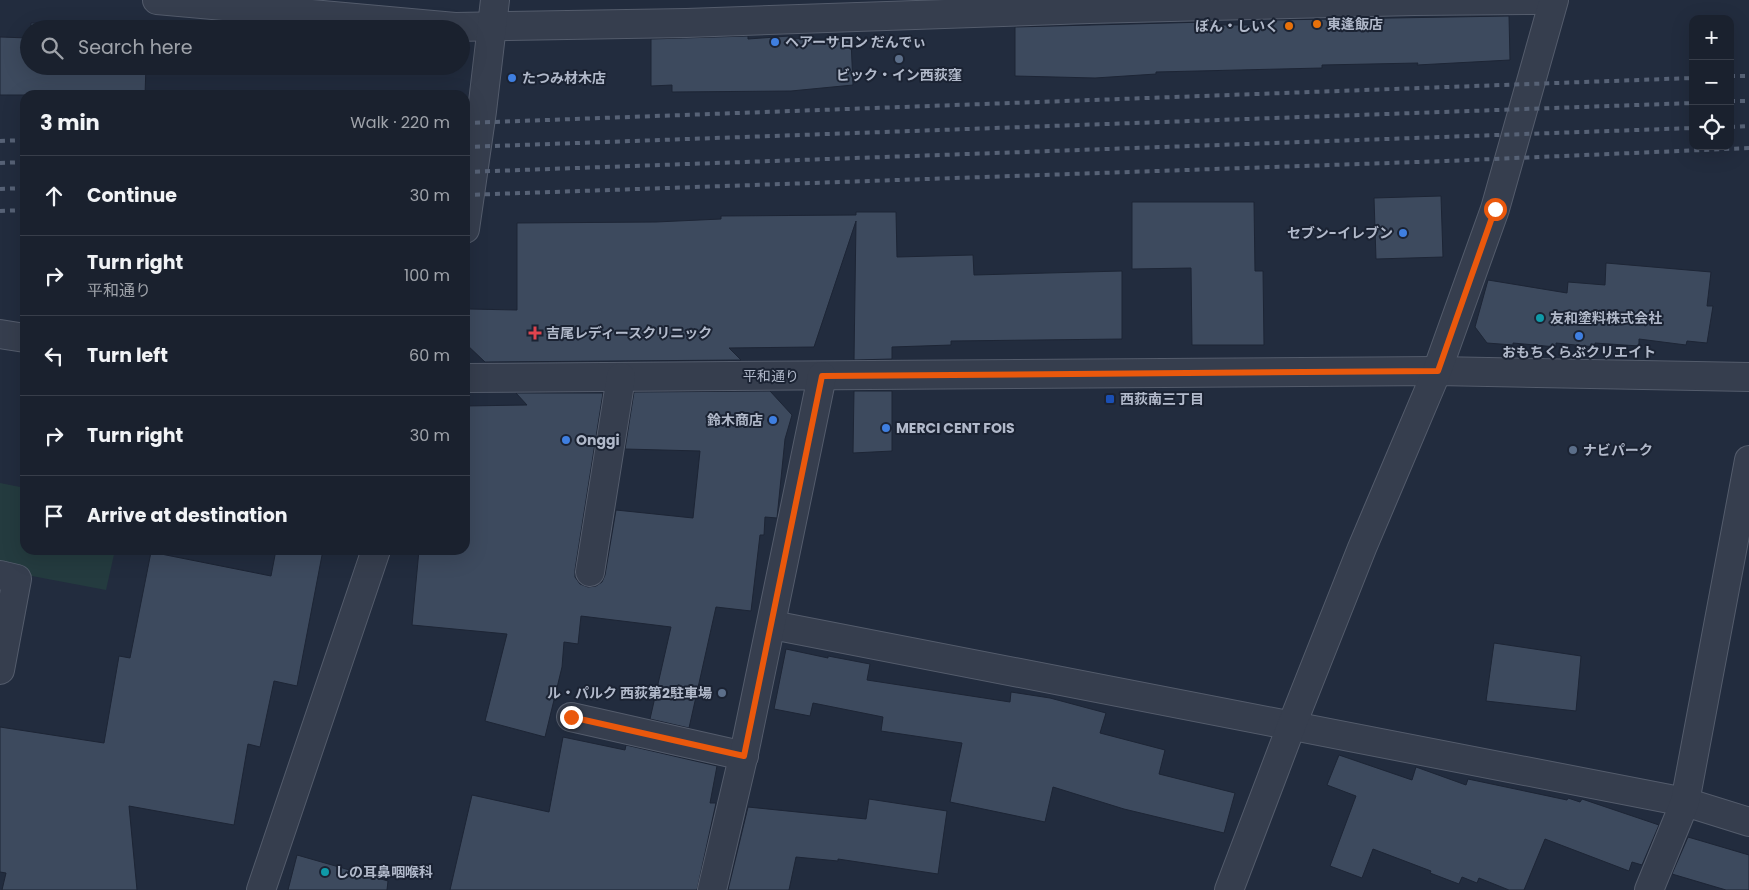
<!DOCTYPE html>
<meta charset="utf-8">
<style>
:root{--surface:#1a212e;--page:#272e3a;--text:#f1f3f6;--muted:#9fa3aa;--line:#383e4a}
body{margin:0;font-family:Poppins,"Noto Sans JP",sans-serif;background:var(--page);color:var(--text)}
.controls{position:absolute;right:15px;top:15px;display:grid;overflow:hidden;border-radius:10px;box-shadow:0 5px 20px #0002}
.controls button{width:45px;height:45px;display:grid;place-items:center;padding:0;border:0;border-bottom:1px solid var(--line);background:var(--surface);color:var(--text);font:25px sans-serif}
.stop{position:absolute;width:15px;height:15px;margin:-11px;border:4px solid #ea580c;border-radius:50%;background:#fff}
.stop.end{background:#ea580c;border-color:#fff;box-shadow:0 1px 5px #0008}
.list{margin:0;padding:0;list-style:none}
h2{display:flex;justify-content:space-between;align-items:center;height:65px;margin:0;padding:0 20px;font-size:21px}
h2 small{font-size:16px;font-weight:400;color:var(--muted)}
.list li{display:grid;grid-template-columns:32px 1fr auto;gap:15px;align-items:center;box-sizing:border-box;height:80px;padding:0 20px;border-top:1px solid var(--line)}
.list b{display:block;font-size:19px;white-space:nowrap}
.list p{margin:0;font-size:16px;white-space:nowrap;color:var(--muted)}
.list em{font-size:16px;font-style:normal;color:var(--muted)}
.icon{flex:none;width:28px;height:28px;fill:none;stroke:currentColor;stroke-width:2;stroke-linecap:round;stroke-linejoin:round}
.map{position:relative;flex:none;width:1749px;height:890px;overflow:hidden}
.search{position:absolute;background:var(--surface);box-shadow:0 5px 20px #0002;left:20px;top:20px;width:450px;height:55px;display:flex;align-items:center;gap:12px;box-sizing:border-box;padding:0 18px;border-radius:28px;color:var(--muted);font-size:19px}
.panel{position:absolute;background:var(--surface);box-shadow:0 5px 20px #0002;left:20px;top:90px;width:450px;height:465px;border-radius:15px}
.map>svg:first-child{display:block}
</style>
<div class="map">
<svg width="1749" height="890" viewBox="0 0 1749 890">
<rect width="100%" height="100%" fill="#222c3e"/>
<path fill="#243b3f" d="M 0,483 L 25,488 L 25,550 L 115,550 L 106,590 L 0,570 Z"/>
<g fill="#3d4a5e" stroke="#1d2535">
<path d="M 1509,16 L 1510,60 L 1417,65 L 1418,63 L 1322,65 L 1322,68 L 1156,72 L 1156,74 L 1095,78 L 1015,76 L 1015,27 L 1207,22 L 1207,25 L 1274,25 L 1274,20 Z"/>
<path d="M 31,23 L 147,27 L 147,29 L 31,29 Z"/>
<path d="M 748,36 L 748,39 L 789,36 L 789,39 L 815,38 L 815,41 L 851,40 L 853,85 L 791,91 L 672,92 L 672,85 L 651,86 L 651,39 Z"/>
<path d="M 0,37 L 29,38 L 29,66 L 146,66 L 145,95 L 0,95 Z"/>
<path d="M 1441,196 L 1443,257 L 1376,259 L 1374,198 Z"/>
<path d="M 1132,202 L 1254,202 L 1255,271 L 1263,271 L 1264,345 L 1192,345 L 1191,268 L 1132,269 Z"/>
<path d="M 856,212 L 896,212 L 897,257 L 973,255 L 974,275 L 1122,271 L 1122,339 L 951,341 L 951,345 L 892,347 L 892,359 L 854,360 L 856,221 L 814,347 L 729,348 L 741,360 L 485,362 L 465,343 L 465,318 L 469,316 L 469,309 L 517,310 L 517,223 L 656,222 L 721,219 L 721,216 L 856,215 Z"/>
<path d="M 1606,263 L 1711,272 L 1707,306 L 1713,306 L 1707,343 L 1687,341 L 1686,345 L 1639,339 L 1639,346 L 1595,343 L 1595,347 L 1556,343 L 1556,347 L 1513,343 L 1513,345 L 1487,343 L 1475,327 L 1488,280 L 1567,293 L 1568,282 L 1605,285 Z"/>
<path d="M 770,391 L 792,415 L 785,439 L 777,518 L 765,517 L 764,535 L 760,535 L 751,611 L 716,607 L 689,728 L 650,719 L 671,627 L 581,616 L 578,644 L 564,642 L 562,667 L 545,737 L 485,721 L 507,634 L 412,625 L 419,550 L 465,550 L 465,406 L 527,405 L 516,393 L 603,393 L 575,570 L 575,577 L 580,584 L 588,587 L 596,586 L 602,582 L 605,575 L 616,510 L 693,518 L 700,451 L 625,449 L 634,392 Z"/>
<path d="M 854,391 L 892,391 L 892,451 L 853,453 Z"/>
<path d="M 276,550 L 323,550 L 297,686 L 274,681 L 260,747 L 248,744 L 234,825 L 129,806 L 137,890 L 2,890 L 6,873 L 0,872 L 0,727 L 104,743 L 119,656 L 130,658 L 151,552 L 271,576 Z"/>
<path d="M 1494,643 L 1581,656 L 1576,711 L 1486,701 Z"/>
<path d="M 786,649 L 828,658 L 828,656 L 870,664 L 867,680 L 1010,702 L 1011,692 L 1050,698 L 1106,713 L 1100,733 L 1165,750 L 1159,774 L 1235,793 L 1224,833 L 1124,809 L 1053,787 L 1045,822 L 950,802 L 962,743 L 881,731 L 883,717 L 813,703 L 810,716 L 774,709 Z"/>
<path d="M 563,737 L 625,750 L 626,745 L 717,766 L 710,803 L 716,803 L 697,890 L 450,890 L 472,795 L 549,812 Z"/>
<path d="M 1339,755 L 1412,780 L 1416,767 L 1466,785 L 1468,779 L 1567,800 L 1568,798 L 1580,802 L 1582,799 L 1659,825 L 1642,865 L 1632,862 L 1629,871 L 1545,839 L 1524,890 L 1509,890 L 1479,878 L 1477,883 L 1462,877 L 1459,884 L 1430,873 L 1431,871 L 1373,849 L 1362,878 L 1330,866 L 1356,796 L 1327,785 Z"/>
<path d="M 869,799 L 947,811 L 938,874 L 838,859 L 838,861 L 796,857 L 789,890 L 728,890 L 748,807 L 866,819 Z"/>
<path d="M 1688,837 L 1749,855 L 1749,890 L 1726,890 L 1672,874 Z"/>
<path d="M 297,855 L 388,881 L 387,890 L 288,890 Z"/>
</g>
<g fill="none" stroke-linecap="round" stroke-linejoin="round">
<g stroke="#545c6c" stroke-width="30">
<g id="minor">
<path d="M 157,0 L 455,27 L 686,23 L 1089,9 L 1414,1 L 1534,0"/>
<path d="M 465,229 L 482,111 L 495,0"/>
<path d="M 0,334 L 25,338"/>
<path d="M 465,378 L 1437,371 L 1749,377"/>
<path d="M 590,572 L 621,377"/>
<path d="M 0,575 L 17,579 L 0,670"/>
<path d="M 772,625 L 1685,802 L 1749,822"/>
<path d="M 571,717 L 744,756"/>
<path d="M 261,890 L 376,550"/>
<path d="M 712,890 L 745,749 L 822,376"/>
<path d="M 1229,890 L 1291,727 L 1362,548 L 1437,371 L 1495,209 L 1554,0"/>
<path d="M 1649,890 L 1685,802 L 1749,460"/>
</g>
</g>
<use href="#minor" stroke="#363e4e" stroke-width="28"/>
<g stroke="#576276" stroke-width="4" stroke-dasharray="5 5" stroke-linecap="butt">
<path d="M 1730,76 L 1749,76"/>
<path d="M 1730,101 L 1749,101"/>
<path d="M 465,123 L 1693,78"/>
<path d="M 1730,127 L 1749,126"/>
<path d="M 0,141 L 25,140"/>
<path d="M 465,147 L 1693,103"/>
<path d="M 0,163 L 25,162"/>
<path d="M 465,172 L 1693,128"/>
<path d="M 0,189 L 25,188"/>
<path d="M 465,195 L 1446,161 L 1749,148"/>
<path d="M 0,211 L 25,210"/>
</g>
</g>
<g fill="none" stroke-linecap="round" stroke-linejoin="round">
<path stroke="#ea580c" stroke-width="6" d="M 571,717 L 744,756 L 822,376 L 1438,371 L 1495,209"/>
</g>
<g fill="#e8710a" stroke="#1b2333" stroke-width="2">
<circle cx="1317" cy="24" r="5"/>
<circle cx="1289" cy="26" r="5"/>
</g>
<g fill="#3f7fe0" stroke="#1b2333" stroke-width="2">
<circle cx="775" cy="42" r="5"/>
<circle cx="512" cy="78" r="5"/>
<circle cx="1403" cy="233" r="5"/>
<circle cx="1579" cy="336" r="5"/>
<circle cx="773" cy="420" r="5"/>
<circle cx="886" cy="428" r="5"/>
<circle cx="566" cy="440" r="5"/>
</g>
<g fill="#5c6f8a" stroke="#1b2333" stroke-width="2">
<circle cx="899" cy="59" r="5"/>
<circle cx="1573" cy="450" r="5"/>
<circle cx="722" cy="693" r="5"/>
</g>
<g fill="#0f9aa8" stroke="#1b2333" stroke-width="2">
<circle cx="1540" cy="318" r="5"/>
<circle cx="325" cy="872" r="5"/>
</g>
<path fill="#e0444e" stroke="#1b2333" stroke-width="2" d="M532.5 325.5h5v5h5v5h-5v5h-5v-5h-5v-5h5z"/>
<rect fill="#1a4fb4" stroke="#1b2333" stroke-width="2" x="1105" y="394" width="10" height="10" rx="2.5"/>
<g text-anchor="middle" stroke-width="4" stroke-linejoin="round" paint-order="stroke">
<g font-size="14" font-weight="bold" fill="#b1b9ca" stroke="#1b2333" text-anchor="start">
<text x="1327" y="29">東逢飯店</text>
<text x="1279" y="31" text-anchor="end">ぼん・しいく</text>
<text x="785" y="47">ヘアーサロン だんでぃ</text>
<text x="899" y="80" text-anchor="middle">ビック・イン西荻窪</text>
<text x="522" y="83">たつみ材木店</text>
<text x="1393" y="238" text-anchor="end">セブン-イレブン</text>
<text x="1550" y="323">友和塗料株式会社</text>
<text x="546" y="338">吉尾レディースクリニック</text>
<text x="1579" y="357" text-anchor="middle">おもちくらぶクリエイト</text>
<text x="1120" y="404">西荻南三丁目</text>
<text x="763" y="425" text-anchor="end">鈴木商店</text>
<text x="896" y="433">MERCI CENT FOIS</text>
<text x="576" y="445">Onggi</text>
<text x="1583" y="455">ナビパーク</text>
<text x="712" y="698" text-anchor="end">ル・パルク 西荻第2駐車場</text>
<text x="335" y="877">しの耳鼻咽喉科</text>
</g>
<g font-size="14" fill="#b1b9ca" stroke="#1b2333">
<text x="771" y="381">平和通り</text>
</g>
</g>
</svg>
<div class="controls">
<button>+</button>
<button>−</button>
<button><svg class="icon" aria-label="locate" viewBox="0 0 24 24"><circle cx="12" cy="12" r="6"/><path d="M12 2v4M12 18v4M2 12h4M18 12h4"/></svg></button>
</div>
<div class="stop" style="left:1495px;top:209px"></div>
<div class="stop end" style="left:571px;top:717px"></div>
<div class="search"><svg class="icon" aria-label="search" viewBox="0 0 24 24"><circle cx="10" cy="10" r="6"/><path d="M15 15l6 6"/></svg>Search here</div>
<section class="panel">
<h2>3 min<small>Walk · 220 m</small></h2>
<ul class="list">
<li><svg class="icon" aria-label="ahead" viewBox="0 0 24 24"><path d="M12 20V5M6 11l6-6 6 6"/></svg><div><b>Continue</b></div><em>30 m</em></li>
<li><svg class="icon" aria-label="right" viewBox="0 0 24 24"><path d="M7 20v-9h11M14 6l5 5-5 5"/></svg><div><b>Turn right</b><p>平和通り</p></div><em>100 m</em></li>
<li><svg class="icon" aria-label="left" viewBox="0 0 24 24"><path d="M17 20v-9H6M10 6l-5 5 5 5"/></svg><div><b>Turn left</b></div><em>60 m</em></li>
<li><svg class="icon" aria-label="right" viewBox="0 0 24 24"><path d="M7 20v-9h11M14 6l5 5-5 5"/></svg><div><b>Turn right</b></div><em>30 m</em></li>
<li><svg class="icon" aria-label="arrive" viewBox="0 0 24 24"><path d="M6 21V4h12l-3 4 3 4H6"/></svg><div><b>Arrive at destination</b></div></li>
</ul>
</section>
</div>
